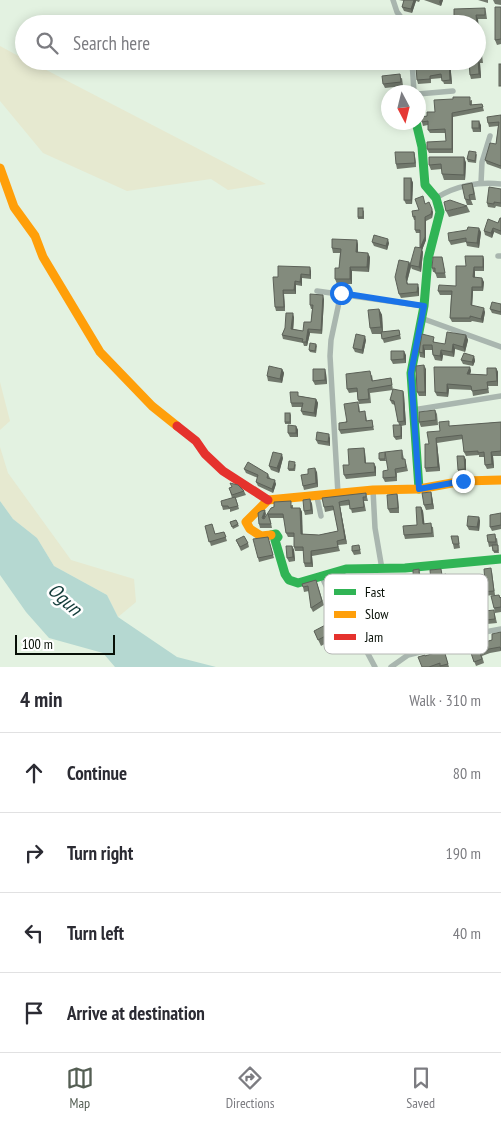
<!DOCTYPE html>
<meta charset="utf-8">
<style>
:root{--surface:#fff;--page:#f7f7f7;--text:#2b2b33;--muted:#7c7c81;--line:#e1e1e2;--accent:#545e53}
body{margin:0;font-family:"PT Sans Narrow",sans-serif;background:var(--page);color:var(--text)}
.compass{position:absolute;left:381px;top:85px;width:45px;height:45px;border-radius:50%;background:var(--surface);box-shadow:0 2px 12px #0003;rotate:173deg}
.scale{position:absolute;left:15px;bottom:12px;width:100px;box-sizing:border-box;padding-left:5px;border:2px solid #070f06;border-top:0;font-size:14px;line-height:18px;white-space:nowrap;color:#070f06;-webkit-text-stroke:4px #fff;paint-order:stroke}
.stop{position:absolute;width:15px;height:15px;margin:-11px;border:4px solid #1a73e8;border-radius:50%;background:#fff}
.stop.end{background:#1a73e8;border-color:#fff;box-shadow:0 1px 5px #0008}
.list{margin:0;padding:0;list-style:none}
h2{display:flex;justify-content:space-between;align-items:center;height:65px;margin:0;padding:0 20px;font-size:21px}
h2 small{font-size:16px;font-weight:400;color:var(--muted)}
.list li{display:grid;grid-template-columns:32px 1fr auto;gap:15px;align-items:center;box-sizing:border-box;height:80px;padding:0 20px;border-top:1px solid var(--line)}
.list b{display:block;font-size:19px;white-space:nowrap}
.list em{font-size:16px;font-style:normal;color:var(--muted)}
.icon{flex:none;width:28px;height:28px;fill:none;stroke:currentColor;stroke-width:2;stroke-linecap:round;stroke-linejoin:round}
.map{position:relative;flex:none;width:501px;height:667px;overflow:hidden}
.search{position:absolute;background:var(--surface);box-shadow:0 2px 12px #0003;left:15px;right:15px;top:15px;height:55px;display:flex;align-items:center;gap:12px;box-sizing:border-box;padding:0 18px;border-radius:28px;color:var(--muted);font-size:19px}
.sheet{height:385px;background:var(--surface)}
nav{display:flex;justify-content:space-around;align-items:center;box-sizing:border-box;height:70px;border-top:1px solid var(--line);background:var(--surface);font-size:14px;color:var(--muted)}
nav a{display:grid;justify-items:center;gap:2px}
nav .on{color:var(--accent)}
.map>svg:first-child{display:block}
</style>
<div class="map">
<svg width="501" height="667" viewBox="0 0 501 667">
<rect width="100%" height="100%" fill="#e3f2e1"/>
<g fill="#e6e9d0">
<path d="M 0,46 L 24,59 L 24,61 L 29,61 L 266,184 L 228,190 L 211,179 L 127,191 L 43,153 L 0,101 Z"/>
<path d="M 0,382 L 10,421 L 0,430 Z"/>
<path d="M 0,447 L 8,473 L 71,560 L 134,579 L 136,602 L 118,617 L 107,595 L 54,566 L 37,538 L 13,519 L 0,501 Z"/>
</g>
<path fill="#b5d8d1" d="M 0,501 L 13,519 L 37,538 L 54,566 L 107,595 L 118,617 L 177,657 L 216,667 L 115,667 L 103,653 L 49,638 L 26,612 L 0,575 Z"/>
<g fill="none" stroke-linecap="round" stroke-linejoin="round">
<g stroke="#a9b6af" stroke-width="5.5">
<path d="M 393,0 L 397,12 L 406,24"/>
<path d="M 412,61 L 414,92"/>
<path d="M 418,94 L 453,91"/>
<path d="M 481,183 L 482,162 L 490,136"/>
<path d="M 436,198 C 455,186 479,181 501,184"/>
<path d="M 498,256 L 501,256"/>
<path d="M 317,291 L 424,306"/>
<path d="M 421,318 L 501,347"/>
<path d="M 413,410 L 501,396"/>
<path d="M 373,490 L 375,528 L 382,569"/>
<path d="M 338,494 L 330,356 L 331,340 L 341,293"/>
<path d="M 317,497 L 321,516"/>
<path d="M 321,575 L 329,592 L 343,607 L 375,667"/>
<path d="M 391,667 L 408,655 L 456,643 L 469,635 L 501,629"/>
</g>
<g stroke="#30b455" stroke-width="9">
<path d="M 416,122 L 422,147 L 425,185 L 436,198 L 440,212 L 428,259 L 424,306 L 411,373 L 419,489"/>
<path d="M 271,535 L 276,534 L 278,537 L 275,540 L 285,574 L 289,580 L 298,583 L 346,569 L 405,568 L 501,559"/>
</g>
<g stroke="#ff9f0a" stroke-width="9">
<path d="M 0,168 L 14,207 L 35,236 L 43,257 L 100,352 L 152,406 L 177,426"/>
<path d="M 271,535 L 261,536 L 250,529 L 246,522 L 268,500 L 373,490 L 419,489 L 463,481 L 501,480"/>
</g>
<path stroke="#e5322d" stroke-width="9" d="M 177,426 L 196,441 L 205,454 L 223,471 L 268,500"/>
</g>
<g fill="#71786c">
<path d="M 399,0 L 420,0 L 419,2 L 416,1 L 412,13 L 404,11 L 402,7 L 404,1 Z"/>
<path d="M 424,0 L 443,0 L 441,6 Z"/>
<path d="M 478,0 L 488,0 L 488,3 Z"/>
<path d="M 493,0 L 501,0 L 501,5 L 495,4 Z"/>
<path d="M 501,7 L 501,44 L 497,45 L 495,40 Z"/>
<path d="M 485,8 L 486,12 L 487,19 L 478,19 L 479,34 L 477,34 L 477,24 L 463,21 L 455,21 L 454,17 Z"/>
<path d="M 481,51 L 482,55 L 483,63 L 480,63 L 481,78 L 471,79 L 470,75 L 469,64 L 468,64 L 467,61 L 477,61 Z"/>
<path d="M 394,61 L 406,61 L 407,67 L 396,68 Z"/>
<path d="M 450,61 L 452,84 L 444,84 L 442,78 L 431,79 L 431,83 L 418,84 L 417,80 L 430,65 Z"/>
<path d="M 402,78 L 403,86 L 385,88 L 383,84 Z"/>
<path d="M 472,100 L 472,105 L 482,104 L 484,111 L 453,117 L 453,153 L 429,153 L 427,149 L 446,141 L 445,133 L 430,133 L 428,130 L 428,125 L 423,126 L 422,122 L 427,116 L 435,112 Z"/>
<path d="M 501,115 L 501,169 L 487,164 L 485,160 L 496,144 L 498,126 L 489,127 L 488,123 Z"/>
<path d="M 481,125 L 481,132 L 473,132 L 472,128 Z"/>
<path d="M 414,152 L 415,156 L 416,167 L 397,169 L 396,164 Z"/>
<path d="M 477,154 L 476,163 L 468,162 L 467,159 Z"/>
<path d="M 464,157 L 466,163 L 465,180 L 444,180 L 442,174 L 442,169 L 431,170 L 429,165 Z"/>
<path d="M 411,178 L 413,183 L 412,204 L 406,204 L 404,200 Z"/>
<path d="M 472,183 L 474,189 L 476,200 L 471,200 L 473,205 L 467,205 L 465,199 Z"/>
<path d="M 501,189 L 501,207 L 496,206 L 495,208 L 488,207 L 487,203 Z"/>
<path d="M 425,204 L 433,212 L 432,218 L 426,221 L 426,240 L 422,250 L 423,252 L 421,272 L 412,269 L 411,267 L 407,282 L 408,284 L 419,288 L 419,296 L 401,298 L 399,294 L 409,262 L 410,265 L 420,248 L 420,233 L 416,233 L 415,230 L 415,220 L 414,220 L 413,217 Z"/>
<path d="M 467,206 L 470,212 L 449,217 L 446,211 Z"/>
<path d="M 364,210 L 364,219 L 358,219 L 358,217 Z"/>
<path d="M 501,218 L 501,235 L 494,232 L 492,238 L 485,235 L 484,231 L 498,223 Z"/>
<path d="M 481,232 L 479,248 L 467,246 L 466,242 L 451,245 L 449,241 Z"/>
<path d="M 357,240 L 358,245 L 358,252 L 370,257 L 369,272 L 352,271 L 352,284 L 337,284 L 335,279 L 339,268 L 340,253 L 333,253 L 332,248 Z"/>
<path d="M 372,242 L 389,243 L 387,250 L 374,246 Z"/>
<path d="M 483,256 L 484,260 L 484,271 L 475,271 L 475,277 L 484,282 L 483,291 L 473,291 L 472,305 L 485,312 L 483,323 L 472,321 L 471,322 L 452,322 L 450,318 L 451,295 L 440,295 L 438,291 L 456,286 L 466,266 Z"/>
<path d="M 442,257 L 446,278 L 437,278 L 435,272 L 433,272 L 432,268 Z"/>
<path d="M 311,271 L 311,279 L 302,278 L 302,286 L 296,285 L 296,294 L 284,294 L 285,311 L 276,311 L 275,307 L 278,277 Z"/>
<path d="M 324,299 L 322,334 L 310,333 L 307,346 L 304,346 L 303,343 L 283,339 L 282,335 L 285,328 L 294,317 L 293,329 L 303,331 L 311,322 L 312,309 L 311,309 L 310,305 Z"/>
<path d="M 501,304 L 501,315 L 492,313 L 490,309 Z"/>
<path d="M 379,309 L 382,315 L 383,332 L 399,330 L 401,339 L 384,343 L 381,334 L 372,334 L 370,328 Z"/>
<path d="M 422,334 L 436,343 L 445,344 L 466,335 L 468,340 L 465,352 L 455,349 L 454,357 L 443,355 L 442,361 L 435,360 L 433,355 L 432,350 L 425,350 L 425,358 L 420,357 L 419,352 Z"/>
<path d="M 366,340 L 363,354 L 355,352 L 353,348 Z"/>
<path d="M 316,344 L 317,346 L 316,353 L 310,352 L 309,350 Z"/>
<path d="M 406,355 L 406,363 L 393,364 L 391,360 Z"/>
<path d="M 474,356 L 475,361 L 473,366 L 463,364 L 461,360 Z"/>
<path d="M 470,367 L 471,371 L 470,374 L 487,375 L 496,368 L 498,372 L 498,386 L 488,386 L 489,393 L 473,396 L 472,390 L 449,389 L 448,397 L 437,396 L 435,392 Z"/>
<path d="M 282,369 L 284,373 L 282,383 L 268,381 L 267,376 Z"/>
<path d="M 426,369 L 426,396 L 419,396 L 417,392 Z"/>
<path d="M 326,373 L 327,384 L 315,385 L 313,381 Z"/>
<path d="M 372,375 L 373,381 L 391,378 L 393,390 L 403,391 L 404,395 L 406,425 L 401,426 L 402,428 L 402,439 L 396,440 L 394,437 L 399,425 L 395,405 L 392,404 L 390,400 L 393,390 L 370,393 L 371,403 L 359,404 L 358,400 L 357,392 L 349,393 L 347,389 Z"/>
<path d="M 300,396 L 316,399 L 318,403 L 316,417 L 303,415 L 301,411 L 302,407 L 292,407 L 291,403 Z"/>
<path d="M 359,405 L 360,412 L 366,415 L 367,421 L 372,420 L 374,430 L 341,434 L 339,430 Z"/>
<path d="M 435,410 L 437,414 L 438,425 L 421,427 L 419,422 Z"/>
<path d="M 290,413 L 291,415 L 291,424 L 285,424 L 285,422 Z"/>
<path d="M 501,422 L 501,456 L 493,456 L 494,468 L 487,469 L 485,465 L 484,457 L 479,457 L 479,455 L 466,456 L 464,452 L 463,439 L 437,443 L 440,471 L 426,472 L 425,468 L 429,444 L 440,431 L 451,426 Z"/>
<path d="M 296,426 L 298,430 L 298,437 L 290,437 L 288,433 Z"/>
<path d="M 330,438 L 330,446 L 318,444 L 316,440 Z"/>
<path d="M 364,448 L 365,452 L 366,463 L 376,467 L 376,476 L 346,479 L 344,475 L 349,465 Z"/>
<path d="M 402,450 L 404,459 L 406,463 L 408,471 L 397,473 L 397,481 L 385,482 L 383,478 Z"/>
<path d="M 385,454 L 386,461 L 380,461 L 379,459 Z"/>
<path d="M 464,456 L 466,460 L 466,474 L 459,474 L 458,470 Z"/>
<path d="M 283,458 L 279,473 L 271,470 L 269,466 Z"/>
<path d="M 296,464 L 295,471 L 289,471 L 288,469 Z"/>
<path d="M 244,469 L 268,474 L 270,478 L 276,484 L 273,493 L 258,486 L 256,482 L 258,478 L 246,473 Z"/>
<path d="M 317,472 L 318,487 L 304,490 L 303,486 L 308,474 Z"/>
<path d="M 229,488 L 244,491 L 246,495 L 236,498 L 239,509 L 230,512 L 230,509 L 223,510 L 222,506 L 232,498 Z"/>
<path d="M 431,492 L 432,496 L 434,509 L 426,510 L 424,505 Z"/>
<path d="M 366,493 L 368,501 L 364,501 L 366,511 L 352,513 L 350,505 L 340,506 L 347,544 L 338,545 L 340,551 L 312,556 L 313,567 L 305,567 L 304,563 L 304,551 L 295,551 L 294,547 L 294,537 L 288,537 L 286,533 L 284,518 L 270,518 L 272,528 L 260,528 L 259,524 L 266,514 L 264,519 L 274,507 L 293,505 L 293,508 L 300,508 L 302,512 L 302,534 L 319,535 L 338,531 L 334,510 L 325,512 L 324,507 Z"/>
<path d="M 397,494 L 398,498 L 399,513 L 390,513 L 388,509 Z"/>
<path d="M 310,499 L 312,504 L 313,514 L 305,515 L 304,511 Z"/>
<path d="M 421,507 L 423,511 L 424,524 L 433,527 L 434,537 L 405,539 L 404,535 L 417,525 Z"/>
<path d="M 501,513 L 501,529 L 492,531 L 490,527 Z"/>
<path d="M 479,517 L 480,521 L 479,531 L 469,530 L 467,526 Z"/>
<path d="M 236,520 L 239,526 L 233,529 L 230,522 Z"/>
<path d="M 205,526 L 215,534 L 224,532 L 227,541 L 211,546 Z"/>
<path d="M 458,536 L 460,548 L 454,549 L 453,544 Z"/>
<path d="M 268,537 L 274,558 L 259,562 L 258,558 Z"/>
<path d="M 497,538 L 499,553 L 494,553 L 493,546 L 489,547 L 488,542 Z"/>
<path d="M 236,540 L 248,543 L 249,547 L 241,551 Z"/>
<path d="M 292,546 L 294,550 L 295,561 L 289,562 L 287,558 Z"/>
<path d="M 360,549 L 361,554 L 354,555 L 352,551 Z"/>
<path d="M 492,572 L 495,595 L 469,597 L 467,593 L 485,582 Z"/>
<path d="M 420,573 L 421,604 L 415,604 L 414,600 Z"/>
<path d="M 443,574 L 443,575 L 446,574 L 448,579 L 448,584 L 432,585 L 431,581 Z"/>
<path d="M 316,580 L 324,605 L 313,612 L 311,608 L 309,591 L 304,592 L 303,587 Z"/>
<path d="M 501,597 L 501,612 L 495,613 L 494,608 Z"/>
<path d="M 405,602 L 411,625 L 397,633 L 403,647 L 396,651 L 387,627 L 402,618 Z"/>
<path d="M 355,603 L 376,608 L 378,613 L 365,623 L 360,616 L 358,612 L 360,611 L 357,607 Z"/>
<path d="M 464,614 L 467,628 L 459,629 L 459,635 L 454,639 L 452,635 Z"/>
<path d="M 495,615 L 497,623 L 487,624 L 486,620 Z"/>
<path d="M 340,628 L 342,634 L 321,646 L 314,631 Z"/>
<path d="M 501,632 L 501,651 L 490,653 L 482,656 L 484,663 L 476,666 L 469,647 L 473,645 L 478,641 L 478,644 L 492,640 Z"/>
<path d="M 444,650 L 449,667 L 422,667 Z"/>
</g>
<g fill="#5c6158">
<path d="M 414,0 L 416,0 L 416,1 L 412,13 L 411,9 Z"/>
<path d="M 440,0 L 443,0 L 441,6 L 439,2 Z"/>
<path d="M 476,15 L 478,19 L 479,34 L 477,31 Z"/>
<path d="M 478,59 L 480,63 L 481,78 L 479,74 Z"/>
<path d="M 449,61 L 450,61 L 452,84 L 450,80 Z"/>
<path d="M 452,113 L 453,117 L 453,153 L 452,149 Z"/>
<path d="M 479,121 L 481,125 L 481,132 L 479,128 Z"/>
<path d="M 414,152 L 415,156 L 416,167 L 415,163 Z"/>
<path d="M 464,157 L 466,163 L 465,180 L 464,175 Z"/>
<path d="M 411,178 L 413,183 L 412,204 L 411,200 Z"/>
<path d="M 432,209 L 433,212 L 432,218 L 431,214 Z"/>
<path d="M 425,217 L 426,221 L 426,240 L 422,250 L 423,252 L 421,272 L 419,267 L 420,248 Z"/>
<path d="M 479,228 L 481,232 L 479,248 L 477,243 Z"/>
<path d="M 493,228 L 494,232 L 492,238 L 491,233 Z"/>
<path d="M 388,239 L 389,243 L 387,250 L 386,246 Z"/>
<path d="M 357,240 L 358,245 L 358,257 L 356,252 Z"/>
<path d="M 368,253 L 370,257 L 369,272 L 367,267 Z"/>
<path d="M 483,256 L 484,260 L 484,271 L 483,267 Z"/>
<path d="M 409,262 L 411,266 L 407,282 L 409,288 L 406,277 Z"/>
<path d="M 310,267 L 311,271 L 311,279 L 310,275 Z"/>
<path d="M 350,267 L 352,271 L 352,284 L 350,279 Z"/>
<path d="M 474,267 L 475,271 L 475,281 L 473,277 Z"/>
<path d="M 301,274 L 302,278 L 302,286 L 300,282 Z"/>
<path d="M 482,278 L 484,282 L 483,291 L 482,287 Z"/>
<path d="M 295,281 L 296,285 L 296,294 L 294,290 Z"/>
<path d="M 418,284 L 419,288 L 419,296 L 417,292 Z"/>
<path d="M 472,287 L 473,291 L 472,309 L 471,305 Z"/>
<path d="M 283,290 L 284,294 L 285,311 L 284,307 Z"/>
<path d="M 323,295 L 324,299 L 322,334 L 321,330 Z"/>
<path d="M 484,308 L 485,312 L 483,323 L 481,319 Z"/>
<path d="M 379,309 L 382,315 L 383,333 L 381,327 Z"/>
<path d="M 293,313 L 294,317 L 293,333 L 291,329 Z"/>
<path d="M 308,329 L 310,333 L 307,346 L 306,342 Z"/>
<path d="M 466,335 L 468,340 L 465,352 L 463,347 Z"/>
<path d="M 365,336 L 366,340 L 363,354 L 362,350 Z"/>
<path d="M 453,344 L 455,349 L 454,357 L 452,352 Z"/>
<path d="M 423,345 L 425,350 L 425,358 L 423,353 Z"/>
<path d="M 441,350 L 443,355 L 442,361 L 440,356 Z"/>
<path d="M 404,351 L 406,355 L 406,363 L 404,359 Z"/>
<path d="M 474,356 L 475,361 L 473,366 L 472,362 Z"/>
<path d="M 424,365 L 426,369 L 426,396 L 425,392 Z"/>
<path d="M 470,367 L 471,371 L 469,378 L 467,374 Z"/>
<path d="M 496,368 L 498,372 L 498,386 L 497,381 Z"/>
<path d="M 282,369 L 284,373 L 282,383 L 280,379 Z"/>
<path d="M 325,369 L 326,373 L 327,384 L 325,380 Z"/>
<path d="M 447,384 L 449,389 L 448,397 L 447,393 Z"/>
<path d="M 403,391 L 404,395 L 406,425 L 404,421 Z"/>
<path d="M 316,399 L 318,403 L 316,417 L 314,413 Z"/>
<path d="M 401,425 L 402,428 L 402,439 L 401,436 Z"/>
<path d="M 296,426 L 298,430 L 298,437 L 296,433 Z"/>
<path d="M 329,434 L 330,438 L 330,446 L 328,442 Z"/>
<path d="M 436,438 L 437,443 L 440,471 L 438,467 Z"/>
<path d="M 364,448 L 365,452 L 366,467 L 365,463 Z"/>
<path d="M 491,452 L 493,456 L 494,468 L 492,464 Z"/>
<path d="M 282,454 L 283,458 L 279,473 L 277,468 Z"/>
<path d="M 464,456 L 466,460 L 466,474 L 465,469 Z"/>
<path d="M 374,463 L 376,467 L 376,476 L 375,472 Z"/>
<path d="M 315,468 L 317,472 L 318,487 L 316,483 Z"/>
<path d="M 275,480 L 276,484 L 273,493 L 272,489 Z"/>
<path d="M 431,492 L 432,496 L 434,509 L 432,504 Z"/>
<path d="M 397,494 L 398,498 L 399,513 L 398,508 Z"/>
<path d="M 310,499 L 312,504 L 313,514 L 311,510 Z"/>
<path d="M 339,502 L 340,506 L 347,544 L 345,539 Z"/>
<path d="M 421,507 L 423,511 L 425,528 L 423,524 Z"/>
<path d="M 300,508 L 302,512 L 303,538 L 301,534 Z"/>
<path d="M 265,510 L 266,514 L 263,522 L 262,518 Z"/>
<path d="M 479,517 L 480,521 L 479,531 L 477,527 Z"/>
<path d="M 292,546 L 294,550 L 295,561 L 293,557 Z"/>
<path d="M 311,551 L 312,556 L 313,567 L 311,563 Z"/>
<path d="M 419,569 L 420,573 L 421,604 L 420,600 Z"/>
<path d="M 376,608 L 378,613 L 365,623 L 364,618 Z"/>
</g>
<g fill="#838b7d" stroke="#5c6158">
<path d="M 404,0 L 414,0 L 411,9 L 402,7 Z"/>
<path d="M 495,7 L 501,7 L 501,39 L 495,40 Z"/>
<path d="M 485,8 L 485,15 L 476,15 L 477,24 L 463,24 L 463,17 L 454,17 L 454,9 Z"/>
<path d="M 392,16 L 393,24 L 387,24 L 386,17 Z"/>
<path d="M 375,17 L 376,24 L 369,24 L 368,18 Z"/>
<path d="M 477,51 L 481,51 L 481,58 L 478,59 L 479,74 L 470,75 L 469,61 L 477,61 Z"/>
<path d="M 394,61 L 405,61 L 406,64 L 395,65 Z"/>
<path d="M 429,61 L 449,61 L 450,80 L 442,81 L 441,74 L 430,76 L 430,79 L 417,80 L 416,67 L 430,65 Z"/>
<rect x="499" y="64" width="2" height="22"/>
<path d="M 400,74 L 401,82 L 383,84 L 382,76 Z"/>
<path d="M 453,97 L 470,97 L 470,105 L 482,104 L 483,107 L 452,113 L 452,149 L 427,149 L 427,142 L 446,141 L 445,129 L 428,130 L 428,121 L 422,122 L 421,117 L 427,116 L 427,112 L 435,112 L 434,100 L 453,99 Z"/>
<path d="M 501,115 L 501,166 L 485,160 L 490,143 L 496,144 L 499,122 L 488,123 L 487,117 Z"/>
<rect x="472" y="121" width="7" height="7"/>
<path d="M 469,151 L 476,152 L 475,161 L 467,159 Z"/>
<path d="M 395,152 L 414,152 L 415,163 L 396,164 Z"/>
<path d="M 429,157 L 464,157 L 464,175 L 442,174 L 441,164 L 429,165 Z"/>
<rect x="404" y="178" width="7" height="22"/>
<path d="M 472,183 L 474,194 L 469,195 L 470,200 L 465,199 L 462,185 Z"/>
<path d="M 489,187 L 501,189 L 501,203 L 494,202 L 494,204 L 487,203 Z"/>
<path d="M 423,196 L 425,204 L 429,202 L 432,209 L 431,214 L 425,217 L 425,237 L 420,248 L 420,230 L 415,230 L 415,216 L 413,217 L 412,211 L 419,210 L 415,199 Z"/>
<path d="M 450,200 L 467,206 L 446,211 L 444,202 Z"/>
<rect x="358" y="208" width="5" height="9"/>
<path d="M 500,218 L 501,218 L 501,231 L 493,228 L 491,233 L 484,231 L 488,219 L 498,223 Z"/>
<path d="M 468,227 L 479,228 L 477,243 L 466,242 L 466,238 L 449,241 L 448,233 L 467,230 Z"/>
<path d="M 374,235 L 388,239 L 386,246 L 372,242 Z"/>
<path d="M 332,239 L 357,240 L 356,252 L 368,253 L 367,267 L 350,267 L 350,279 L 335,279 L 335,268 L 339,268 L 341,249 L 332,248 Z"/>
<path d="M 415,247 L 422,248 L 419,267 L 410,265 Z"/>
<path d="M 465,256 L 483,256 L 483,267 L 474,267 L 473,277 L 482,278 L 482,287 L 472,287 L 471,305 L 484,308 L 481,319 L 470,316 L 470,318 L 450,318 L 452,291 L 438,291 L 439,285 L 456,286 L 456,266 L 466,266 Z"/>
<path d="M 433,257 L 442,257 L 445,273 L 435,273 L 435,268 L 432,268 Z"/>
<path d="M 399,260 L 409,262 L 406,277 L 407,284 L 418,284 L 417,292 L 399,294 L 395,277 Z"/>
<path d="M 278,266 L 310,267 L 310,275 L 301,274 L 300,282 L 295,281 L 294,290 L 283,290 L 284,307 L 275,307 L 273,277 L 278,277 Z"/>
<path d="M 310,294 L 323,295 L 321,330 L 308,329 L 306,342 L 302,342 L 303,339 L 282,335 L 285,328 L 286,313 L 293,313 L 291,329 L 303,331 L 304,322 L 311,322 L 313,305 L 310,305 Z"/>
<path d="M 492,302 L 501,304 L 501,312 L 490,309 Z"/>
<path d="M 379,309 L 381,327 L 370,328 L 368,310 Z"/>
<path d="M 399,330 L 400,335 L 382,339 L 381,332 Z"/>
<path d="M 447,332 L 466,335 L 463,347 L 453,344 L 452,352 L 441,350 L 440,356 L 433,355 L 432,345 L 423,345 L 423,353 L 419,352 L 422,334 L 434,337 L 433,342 L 445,344 Z"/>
<path d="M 356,334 L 365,336 L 362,350 L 353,348 Z"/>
<path d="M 310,343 L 316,344 L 315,351 L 309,350 Z"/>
<path d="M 391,351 L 404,351 L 404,359 L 391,360 Z"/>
<path d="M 464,353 L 474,356 L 472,362 L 461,360 Z"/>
<path d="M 424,365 L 425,392 L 417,392 L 416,366 Z"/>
<path d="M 269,366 L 282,369 L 280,379 L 267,376 Z"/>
<path d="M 434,367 L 470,367 L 467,374 L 487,375 L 487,368 L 496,368 L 497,381 L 487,382 L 488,389 L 472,391 L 471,386 L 447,384 L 447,393 L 435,392 Z"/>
<path d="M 313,369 L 325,369 L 325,380 L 313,381 Z"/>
<path d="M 370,371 L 372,381 L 391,378 L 392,385 L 368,389 L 369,399 L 358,400 L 357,388 L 347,389 L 346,374 Z"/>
<path d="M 393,389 L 403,391 L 404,421 L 398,422 L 394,401 L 390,400 Z"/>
<path d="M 290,392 L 298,392 L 298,396 L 316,399 L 314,413 L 301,411 L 303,403 L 291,403 Z"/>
<path d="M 358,402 L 359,412 L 365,411 L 366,421 L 372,420 L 373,427 L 339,430 L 339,423 L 347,422 L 344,404 Z"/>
<path d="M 435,410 L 436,420 L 419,422 L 419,412 Z"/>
<rect x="285" y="413" width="5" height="9"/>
<path d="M 449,421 L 449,426 L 501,422 L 501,451 L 491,452 L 492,464 L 485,465 L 484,452 L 478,453 L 478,451 L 464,452 L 462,435 L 436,438 L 438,467 L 425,468 L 425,444 L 429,444 L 427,432 L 440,431 L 439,422 Z"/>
<path d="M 288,425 L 296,426 L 296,433 L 288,433 Z"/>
<path d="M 393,425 L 401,425 L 401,436 L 394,437 Z"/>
<path d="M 317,432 L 329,434 L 328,442 L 316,440 Z"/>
<path d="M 364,448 L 365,463 L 374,463 L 375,472 L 344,475 L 343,465 L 349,465 L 348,449 Z"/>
<path d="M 402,450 L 402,459 L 405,459 L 406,467 L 395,469 L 396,477 L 383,478 L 383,471 L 388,470 L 385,452 Z"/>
<path d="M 273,452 L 282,454 L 277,468 L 269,466 Z"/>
<path d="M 385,452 L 385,459 L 379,459 L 379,453 Z"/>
<path d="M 457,456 L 464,456 L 465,469 L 458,470 Z"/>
<path d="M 289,461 L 295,462 L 294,469 L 288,469 Z"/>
<path d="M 248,462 L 268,474 L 267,478 L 275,480 L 272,489 L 256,482 L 258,475 L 244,469 Z"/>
<path d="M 315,468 L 316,483 L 303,486 L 301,475 L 308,474 L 308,469 Z"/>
<path d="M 230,483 L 238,485 L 244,491 L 232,495 L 229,488 L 232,487 Z"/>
<path d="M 431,492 L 432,504 L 424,505 L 422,493 Z"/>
<path d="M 366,493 L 366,497 L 363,497 L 364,507 L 350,509 L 349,500 L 339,502 L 345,539 L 337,541 L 338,547 L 311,551 L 311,563 L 304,563 L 303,547 L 294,547 L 294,533 L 286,533 L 283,514 L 268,514 L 271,524 L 259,524 L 258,513 L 261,511 L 265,510 L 262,518 L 264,519 L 271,508 L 274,507 L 274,502 L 291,501 L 291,508 L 300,508 L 301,534 L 319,535 L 338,531 L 333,506 L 324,507 L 322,498 Z"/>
<path d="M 397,494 L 398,508 L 388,509 L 387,495 Z"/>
<path d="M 235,497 L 238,506 L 229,508 L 228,506 L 222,506 L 221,501 Z"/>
<path d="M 310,499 L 311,510 L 304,511 L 303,500 Z"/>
<path d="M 416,507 L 421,507 L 423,524 L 431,523 L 432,533 L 404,535 L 403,526 L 417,525 Z"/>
<path d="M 501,513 L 501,525 L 490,527 L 490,515 Z"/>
<path d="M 468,516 L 479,517 L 477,527 L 467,526 Z"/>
<path d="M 236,520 L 238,524 L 232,527 L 230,522 Z"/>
<path d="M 212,524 L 215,534 L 224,532 L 226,537 L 209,542 L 205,526 Z"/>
<path d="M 495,534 L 496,542 L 488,542 L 487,535 Z"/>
<path d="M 244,536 L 248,543 L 240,547 L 236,540 Z"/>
<path d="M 451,536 L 458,536 L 459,544 L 453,544 Z"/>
<path d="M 268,537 L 273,555 L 258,558 L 253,539 Z"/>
<path d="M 359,545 L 360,550 L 352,551 L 352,546 Z"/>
<path d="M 492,545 L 498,545 L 498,551 L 493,551 Z"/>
<path d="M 286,546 L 292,546 L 293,557 L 287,558 Z"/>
<path d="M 491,568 L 494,591 L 467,593 L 467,583 L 485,582 L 484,569 Z"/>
<path d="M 419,569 L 420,600 L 414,600 L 413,570 Z"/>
<path d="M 441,569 L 442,575 L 446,574 L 446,580 L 431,581 L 430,570 Z"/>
<path d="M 316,580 L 322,601 L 311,608 L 308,586 L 303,587 L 302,584 Z"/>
<path d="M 499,595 L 500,598 L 501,597 L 501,607 L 494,608 L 491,596 Z"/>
<path d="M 494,610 L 495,619 L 486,620 L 485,611 Z"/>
<path d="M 335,620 L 340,628 L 318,640 L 314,631 Z"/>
<path d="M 501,632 L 501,650 L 500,647 L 489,649 L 480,653 L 482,659 L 474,662 L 469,647 L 473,645 L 471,638 L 476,637 L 478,644 L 492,640 L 492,634 Z"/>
<path d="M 444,650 L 448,664 L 440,666 L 440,663 L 429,667 L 422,667 L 418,657 L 425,655 L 425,656 Z"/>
</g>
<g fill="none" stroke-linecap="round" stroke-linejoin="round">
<path stroke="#1a73e8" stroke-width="6" d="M 341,293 L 424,306 L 411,373 L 419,489 L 463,481"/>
</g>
<g text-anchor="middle" stroke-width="5" stroke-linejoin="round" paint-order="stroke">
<g font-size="20" font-style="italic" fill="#123c39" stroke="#fff">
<text transform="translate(65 599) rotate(42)" y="7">Ogun</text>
</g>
</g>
<rect x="324" y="574" width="164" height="80" rx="8" fill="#fff" stroke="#b5b7b4" stroke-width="1"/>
<rect x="334" y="589" width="22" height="6" fill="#30b455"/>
<rect x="334" y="611" width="22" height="7" fill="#ff9f0a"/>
<rect x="334" y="634" width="22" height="6" fill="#e5322d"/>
<g font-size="14" fill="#070f06">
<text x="365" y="597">Fast</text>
<text x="365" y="619">Slow</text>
<text x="365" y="642">Jam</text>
</g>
</svg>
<svg class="compass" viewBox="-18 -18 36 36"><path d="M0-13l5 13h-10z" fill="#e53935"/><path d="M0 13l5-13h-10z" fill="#7c7c81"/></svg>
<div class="scale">100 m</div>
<div class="stop" style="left:341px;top:293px"></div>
<div class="stop end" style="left:463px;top:481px"></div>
<div class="search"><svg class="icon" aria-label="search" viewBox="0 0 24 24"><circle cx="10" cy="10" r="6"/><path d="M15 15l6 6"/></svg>Search here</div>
</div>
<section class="sheet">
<h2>4 min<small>Walk · 310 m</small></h2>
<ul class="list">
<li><svg class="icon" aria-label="ahead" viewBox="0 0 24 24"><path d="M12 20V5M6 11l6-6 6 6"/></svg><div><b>Continue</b></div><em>80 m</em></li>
<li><svg class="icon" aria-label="right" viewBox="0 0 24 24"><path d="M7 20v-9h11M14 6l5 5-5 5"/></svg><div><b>Turn right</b></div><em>190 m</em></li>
<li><svg class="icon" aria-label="left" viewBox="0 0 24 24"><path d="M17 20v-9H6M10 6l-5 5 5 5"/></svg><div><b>Turn left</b></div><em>40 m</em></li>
<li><svg class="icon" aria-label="arrive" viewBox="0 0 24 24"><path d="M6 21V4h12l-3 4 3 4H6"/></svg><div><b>Arrive at destination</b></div></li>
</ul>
</section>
<nav>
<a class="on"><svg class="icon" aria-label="map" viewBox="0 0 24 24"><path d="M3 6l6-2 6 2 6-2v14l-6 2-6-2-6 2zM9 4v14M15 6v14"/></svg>Map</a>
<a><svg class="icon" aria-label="directions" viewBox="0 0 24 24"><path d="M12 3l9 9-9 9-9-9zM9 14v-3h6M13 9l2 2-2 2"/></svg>Directions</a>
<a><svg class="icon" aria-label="saved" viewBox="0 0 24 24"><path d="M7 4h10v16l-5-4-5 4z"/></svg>Saved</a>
</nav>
